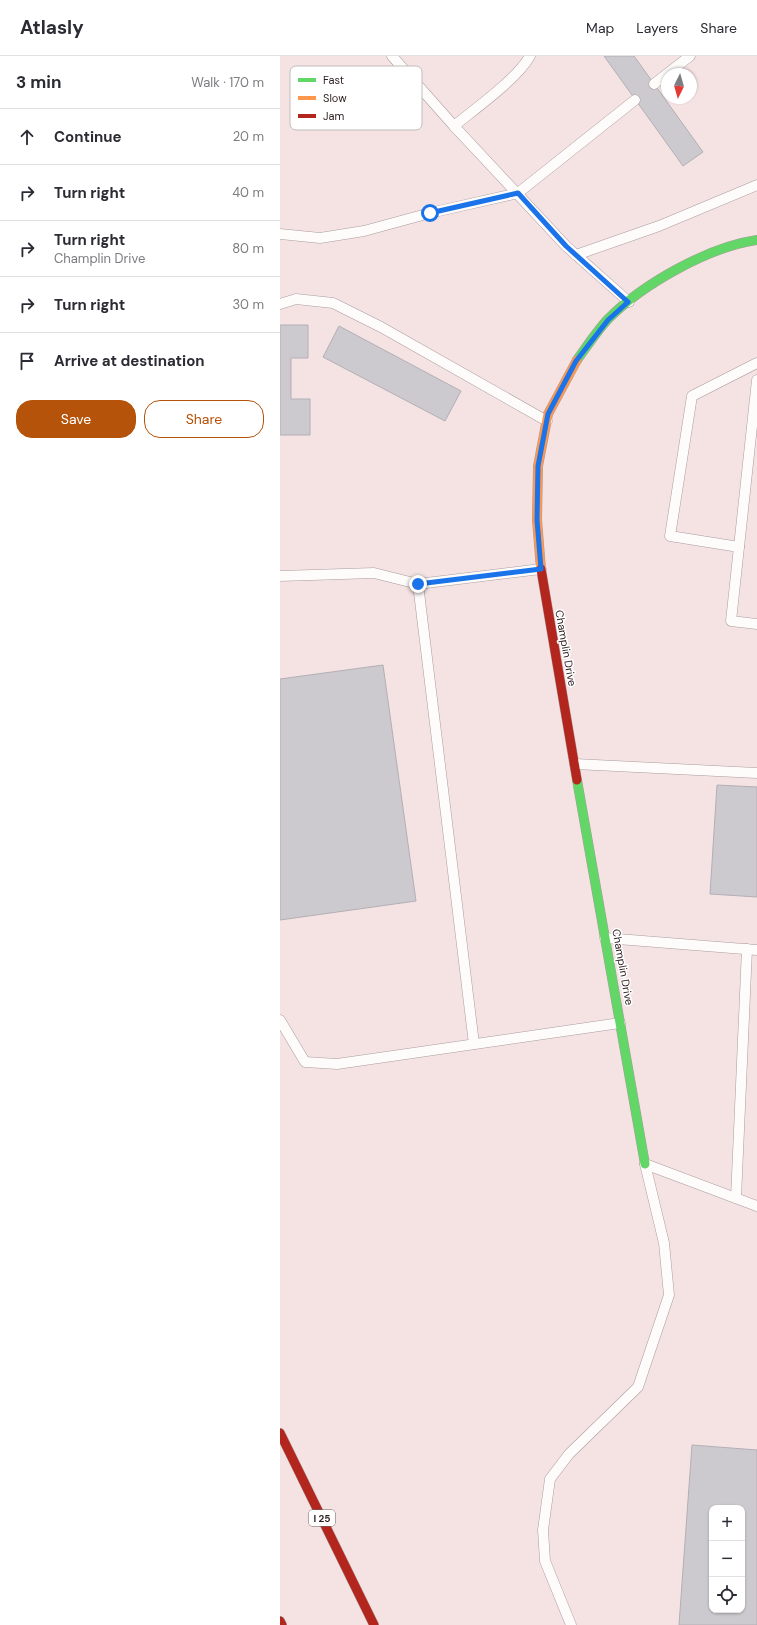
<!DOCTYPE html>
<meta charset="utf-8">
<style>
:root{--surface:#fff;--page:#f7f7f7;--text:#2b2b33;--muted:#7c7c81;--line:#e1e1e2;--accent:#b45309}
body{margin:0;font-family:"DM Sans",sans-serif;background:var(--page);color:var(--text)}
.controls{position:absolute;right:12px;bottom:12px;display:grid;overflow:hidden;border-radius:8px;box-shadow:0 1px 3px #0004}
.controls button{width:36px;height:36px;display:grid;place-items:center;padding:0;border:0;border-bottom:1px solid var(--line);background:var(--surface);color:var(--text);font:20px sans-serif}
.compass{position:absolute;left:381px;top:12px;width:36px;height:36px;border-radius:50%;background:var(--surface);box-shadow:0 1px 3px #0004;rotate:185deg}
.stop{position:absolute;width:12px;height:12px;margin:-9px;border:3px solid #1a73e8;border-radius:50%;background:#fff}
.stop.end{background:#1a73e8;border-color:#fff;box-shadow:0 1px 4px #0008}
.list{margin:0;padding:0;list-style:none}
h2{display:flex;justify-content:space-between;align-items:center;height:52px;margin:0;padding:0 16px;font-size:17px}
h2 small{font-size:13px;font-weight:400;color:var(--muted)}
.list li{display:grid;grid-template-columns:26px 1fr auto;gap:12px;align-items:center;box-sizing:border-box;height:56px;padding:0 16px;border-top:1px solid var(--line)}
.list b{display:block;font-size:15px;white-space:nowrap}
.list p{margin:0;font-size:13px;white-space:nowrap;color:var(--muted)}
.list em{font-size:13px;font-style:normal;color:var(--muted)}
.actions{display:flex;gap:8px;padding:12px 16px}
.actions a{flex:1;padding:9px 0;border:1px solid var(--accent);border-radius:16px;text-align:center;font-size:14px;color:var(--accent)}
.actions .main{background:var(--accent);color:#fff}
.icon{flex:none;width:22px;height:22px;fill:none;stroke:currentColor;stroke-width:2;stroke-linecap:round;stroke-linejoin:round}
.map{position:relative;flex:none;width:477px;height:1569px;overflow:hidden}
header{display:flex;align-items:center;gap:24px;box-sizing:border-box;height:56px;padding:0 20px;background:var(--surface);border-bottom:1px solid var(--line)}
header strong{font-size:19px}
nav{display:flex;gap:22px;margin-inline-start:auto;font-size:14px}
main{display:flex}
aside{flex:1;background:var(--surface)}
.map>svg:first-child{display:block}
</style>
<header>
<strong>Atlasly</strong>
<nav><a>Map</a><a>Layers</a><a>Share</a></nav>
</header>
<main>
<aside>
<h2>3 min<small>Walk · 170 m</small></h2>
<ul class="list">
<li><svg class="icon" aria-label="ahead" viewBox="0 0 24 24"><path d="M12 20V5M6 11l6-6 6 6"/></svg><div><b>Continue</b></div><em>20 m</em></li>
<li><svg class="icon" aria-label="right" viewBox="0 0 24 24"><path d="M7 20v-9h11M14 6l5 5-5 5"/></svg><div><b>Turn right</b></div><em>40 m</em></li>
<li><svg class="icon" aria-label="right" viewBox="0 0 24 24"><path d="M7 20v-9h11M14 6l5 5-5 5"/></svg><div><b>Turn right</b><p>Champlin Drive</p></div><em>80 m</em></li>
<li><svg class="icon" aria-label="right" viewBox="0 0 24 24"><path d="M7 20v-9h11M14 6l5 5-5 5"/></svg><div><b>Turn right</b></div><em>30 m</em></li>
<li><svg class="icon" aria-label="arrive" viewBox="0 0 24 24"><path d="M6 21V4h12l-3 4 3 4H6"/></svg><div><b>Arrive at destination</b></div></li>
</ul>
<div class="actions"><a class="main">Save</a><a>Share</a></div>
</aside>
<div class="map">
<svg width="477" height="1569" viewBox="0 0 477 1569">
<rect width="100%" height="100%" fill="#f5e3e4"/>
<g fill="#cdcacf" stroke="#b2afb4" fill-rule="evenodd">
<path d="M 324,0 L 354,0 L 423,96 L 403,110 Z"/>
<path d="M 0,269 L 28,269 L 28,302 L 11,302 L 11,343 L 30,343 L 30,379 L 0,379 Z"/>
<path d="M 59,270 L 181,335 L 165,365 L 43,301 Z"/>
<path d="M 103,609 L 136,845 L 0,864 L 0,623 Z"/>
<path d="M 437,729 L 477,731 L 477,841 L 430,838 Z"/>
<path d="M 412,1389 L 477,1394 L 477,1569 L 399,1569 ZM 432,1452 L 462,1452 L 462,1554 L 432,1554 Z"/>
</g>
<g fill="none" stroke-linecap="round" stroke-linejoin="round">
<g stroke="#ab9c9d" stroke-width="11">
<g id="lane">
<path d="M 112,0 L 174,70 L 286,190 L 349,246"/>
<path d="M 374,28 L 410,0"/>
<path d="M 174,70 C 196,52 237,23 250,0"/>
<path d="M 0,178 L 40,182 L 84,175 L 150,157 L 238,137 L 355,44"/>
<path d="M 296,199 L 379,170 L 477,129"/>
<path d="M 0,248 L 16,243 L 53,247 L 101,271 L 267,365"/>
<path d="M 477,324 L 451,565 L 477,568"/>
<path d="M 459,491 L 390,480 L 412,340 L 477,307"/>
<path d="M 0,520 L 94,517 L 138,528 L 261,513"/>
<path d="M 138,528 L 194,988"/>
<path d="M 295,708 L 477,717"/>
<path d="M 325,882 L 477,894"/>
<path d="M 0,964 L 25,1006 L 57,1008 L 340,967"/>
<path d="M 365,1108 L 477,1150"/>
<path d="M 456,1142 L 467,893"/>
<path d="M 291,1569 L 265,1505 L 263,1474 L 270,1423 L 289,1398 L 358,1331 L 389,1239 L 384,1187 L 365,1108"/>
</g>
</g>
<g stroke="#ab9c9d" stroke-width="10">
<g id="fast">
<path d="M 297,304 C 307,290 317,275 328,263 C 363,228 428,191 477,184"/>
<path d="M 297,724 L 365,1108"/>
</g>
</g>
<g stroke="#ab9c9d" stroke-width="10">
<path id="slow" d="M 261,513 L 257,464 L 258,410 L 268,358 L 297,304"/>
</g>
<g stroke="#ab9c9d" stroke-width="10">
<g id="jam">
<path d="M 261,513 L 297,724"/>
<path d="M 0,1377 L 94,1569"/>
<path d="M 0,1565 L 2,1569"/>
</g>
</g>
<use href="#lane" stroke="#fefbfb" stroke-width="10"/>
<use href="#fast" stroke="#63d668" stroke-width="9"/>
<use href="#slow" stroke="#ff974d" stroke-width="9"/>
<use href="#jam" stroke="#b3261e" stroke-width="9"/>
</g>
<g fill="none" stroke-linecap="round" stroke-linejoin="round">
<path stroke="#1a73e8" stroke-width="5" d="M 138,528 L 261,513 L 257,464 L 258,410 L 268,358 L 296,305 L 328,264 L 348,246 L 286,190 L 238,137 L 150,157"/>
</g>
<g text-anchor="middle" stroke-width="3" stroke-linejoin="round" paint-order="stroke">
<rect fill="#fff" stroke="#6b6262" stroke-width="1" x="29" y="1454" width="26" height="16" rx="3"/>
<g font-size="10" font-weight="bold" fill="#2c1e1f">
<text x="42" y="1466">I 25</text>
</g>
<g font-size="11" fill="#2c1e1f" stroke="#fff">
<text transform="translate(286 592) rotate(80)" y="4">Champlin Drive</text>
<text transform="translate(343 911) rotate(80)" y="4">Champlin Drive</text>
</g>
</g>
<rect x="10" y="10" width="132" height="64" rx="6" fill="#fff" stroke="#c0bcbc" stroke-width="1"/>
<rect x="18" y="22" width="18" height="4" fill="#63d668"/>
<rect x="18" y="40" width="18" height="4" fill="#ff974d"/>
<rect x="18" y="58" width="18" height="4" fill="#b3261e"/>
<g font-size="11" fill="#2c1e1f">
<text x="43" y="28">Fast</text>
<text x="43" y="46">Slow</text>
<text x="43" y="64">Jam</text>
</g>
</svg>
<div class="controls">
<button>+</button>
<button>−</button>
<button><svg class="icon" aria-label="locate" viewBox="0 0 24 24"><circle cx="12" cy="12" r="6"/><path d="M12 2v4M12 18v4M2 12h4M18 12h4"/></svg></button>
</div>
<svg class="compass" viewBox="-18 -18 36 36"><path d="M0-13l5 13h-10z" fill="#e53935"/><path d="M0 13l5-13h-10z" fill="#7c7c81"/></svg>
<div class="stop" style="left:150px;top:157px"></div>
<div class="stop end" style="left:138px;top:528px"></div>
</div>
</main>
